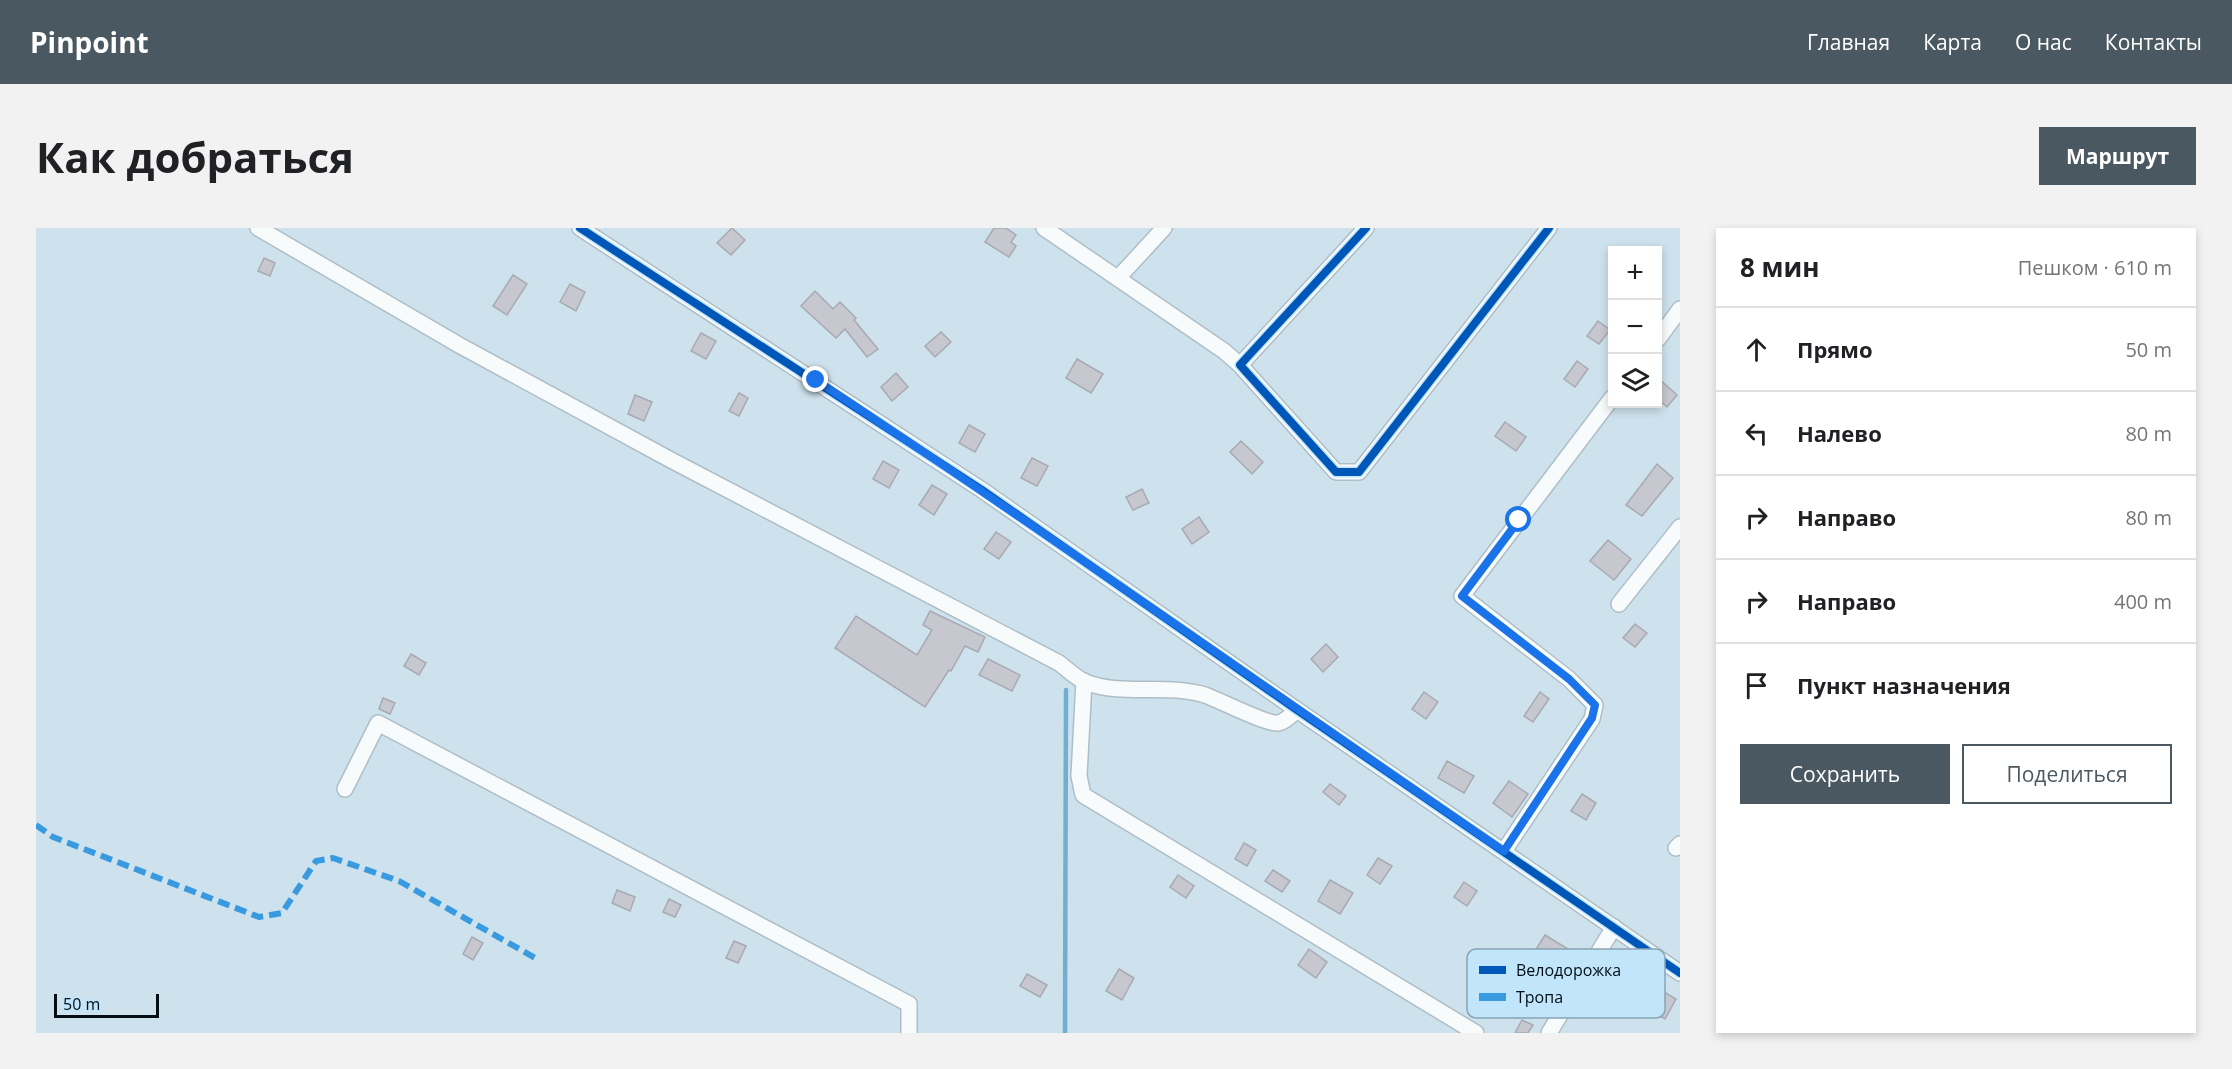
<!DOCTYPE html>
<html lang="ru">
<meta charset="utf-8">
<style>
:root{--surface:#fff;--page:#f2f2f2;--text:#202124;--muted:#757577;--line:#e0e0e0;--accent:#4a5861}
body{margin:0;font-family:"Open Sans",sans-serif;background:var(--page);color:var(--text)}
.controls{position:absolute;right:18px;top:18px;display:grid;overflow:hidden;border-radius:0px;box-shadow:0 3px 9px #0003}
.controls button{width:54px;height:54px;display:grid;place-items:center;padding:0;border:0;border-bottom:2px solid var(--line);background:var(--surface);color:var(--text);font:30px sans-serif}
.scale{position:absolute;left:18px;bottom:15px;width:105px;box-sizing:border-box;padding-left:6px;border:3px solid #030e15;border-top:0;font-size:16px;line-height:21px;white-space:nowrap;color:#030e15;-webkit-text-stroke:4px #c1e5fa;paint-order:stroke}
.stop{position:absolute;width:18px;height:18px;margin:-14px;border:4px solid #1a73e8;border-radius:50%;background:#fff}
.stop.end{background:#1a73e8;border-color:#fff;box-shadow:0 2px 6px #0008}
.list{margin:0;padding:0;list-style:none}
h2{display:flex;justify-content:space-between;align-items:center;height:78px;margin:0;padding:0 24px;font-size:26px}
h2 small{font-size:20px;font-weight:400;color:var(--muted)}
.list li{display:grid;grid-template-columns:39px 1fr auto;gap:18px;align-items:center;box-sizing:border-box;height:84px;padding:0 24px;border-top:2px solid var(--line)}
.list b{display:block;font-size:22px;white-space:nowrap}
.list em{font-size:20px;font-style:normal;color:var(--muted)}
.actions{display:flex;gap:12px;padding:18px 24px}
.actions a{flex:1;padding:14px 0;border:2px solid var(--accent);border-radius:0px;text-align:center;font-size:21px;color:var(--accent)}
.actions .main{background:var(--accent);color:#fff}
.icon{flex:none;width:33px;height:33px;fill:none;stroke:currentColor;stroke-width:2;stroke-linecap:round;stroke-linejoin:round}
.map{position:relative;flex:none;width:1644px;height:805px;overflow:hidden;border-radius:0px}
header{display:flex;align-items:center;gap:36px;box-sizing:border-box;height:84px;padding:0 30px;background:var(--accent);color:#fff}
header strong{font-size:28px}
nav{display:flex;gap:33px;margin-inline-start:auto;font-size:21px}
.intro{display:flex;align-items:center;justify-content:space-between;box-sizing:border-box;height:144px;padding:0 36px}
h1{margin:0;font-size:42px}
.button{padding:15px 27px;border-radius:0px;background:var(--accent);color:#fff;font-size:21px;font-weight:700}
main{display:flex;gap:36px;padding:0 36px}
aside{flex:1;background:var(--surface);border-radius:0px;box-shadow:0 3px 9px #0003}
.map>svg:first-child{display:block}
</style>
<header>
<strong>Pinpoint</strong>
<nav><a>Главная</a><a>Карта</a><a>О нас</a><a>Контакты</a></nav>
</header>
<div class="intro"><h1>Как добраться</h1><a class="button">Маршрут</a></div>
<main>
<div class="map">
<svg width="1644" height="805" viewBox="0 0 1644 805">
<rect width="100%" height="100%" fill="#cee2ed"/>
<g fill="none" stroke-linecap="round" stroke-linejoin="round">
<path stroke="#70afd0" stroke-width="4.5" d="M 1029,805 L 1030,462"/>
</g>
<g fill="#c6c7cf" stroke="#a8aab2" stroke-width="1.5">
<path d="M 696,0 L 709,12 L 695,27 L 681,15 Z"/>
<path d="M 958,0 L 970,0 L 980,7 L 975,14 L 980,18 L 973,29 L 949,14 Z"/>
<path d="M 228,30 L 239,35 L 234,48 L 222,43 Z"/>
<path d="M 477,47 L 491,56 L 471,87 L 457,78 Z"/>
<path d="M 534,56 L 549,64 L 540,83 L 524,74 Z"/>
<path d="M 779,63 L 797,81 L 804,74 L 820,90 L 818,92 L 842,121 L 831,129 L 809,101 L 800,110 L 765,78 Z"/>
<path d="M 1562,93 L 1574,102 L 1563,116 L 1551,108 Z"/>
<path d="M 905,104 L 915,114 L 899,129 L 889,118 Z"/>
<path d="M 665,105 L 680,113 L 670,131 L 655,123 Z"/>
<path d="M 1041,131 L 1067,146 L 1055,165 L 1030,150 Z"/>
<path d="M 1541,133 L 1552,141 L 1539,159 L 1528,151 Z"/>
<path d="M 860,145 L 872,159 L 856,173 L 845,159 Z"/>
<path d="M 1622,150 L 1641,167 L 1631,179 L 1622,171 Z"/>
<path d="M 703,165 L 712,170 L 703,188 L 693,183 Z"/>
<path d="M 599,167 L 616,174 L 608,193 L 592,186 Z"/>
<path d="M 1469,194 L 1490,209 L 1480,223 L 1459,208 Z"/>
<path d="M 933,197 L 949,206 L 939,224 L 923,215 Z"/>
<path d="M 1205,213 L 1227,234 L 1216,246 L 1194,224 Z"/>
<path d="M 996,230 L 1012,238 L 1001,258 L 985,250 Z"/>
<path d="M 847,233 L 863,242 L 853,260 L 837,251 Z"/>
<path d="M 1621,236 L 1637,250 L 1606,288 L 1590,277 Z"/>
<path d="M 896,257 L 911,266 L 898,287 L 883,277 Z"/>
<path d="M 1106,261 L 1113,275 L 1097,282 L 1090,269 Z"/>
<path d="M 1163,289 L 1173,304 L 1156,316 L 1146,301 Z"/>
<path d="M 960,304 L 975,314 L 963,331 L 948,321 Z"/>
<path d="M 1572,312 L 1595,331 L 1578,352 L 1554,333 Z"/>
<path d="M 894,383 L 949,409 L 942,424 L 929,418 L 915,443 L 913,442 L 889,479 L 799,420 L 820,388 L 881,427 L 896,402 L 887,397 Z"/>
<path d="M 1599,396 L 1611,405 L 1599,419 L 1587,410 Z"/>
<path d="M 1290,416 L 1302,429 L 1287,444 L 1275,431 Z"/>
<path d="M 375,426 L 390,435 L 383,447 L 368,438 Z"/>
<path d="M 952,431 L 984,447 L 976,463 L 943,447 Z"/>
<path d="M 1388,464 L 1402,474 L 1390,491 L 1376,481 Z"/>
<path d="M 1504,464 L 1513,471 L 1497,494 L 1488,488 Z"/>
<path d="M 347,470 L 359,475 L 354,486 L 343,481 Z"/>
<path d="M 1411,533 L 1438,548 L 1428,565 L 1402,550 Z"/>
<path d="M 1473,553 L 1492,566 L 1476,589 L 1457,575 Z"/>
<path d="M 1294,556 L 1310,568 L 1303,577 L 1287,564 Z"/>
<path d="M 1546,566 L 1560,575 L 1550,592 L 1535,583 Z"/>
<path d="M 1208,615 L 1220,622 L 1211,638 L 1199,631 Z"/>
<path d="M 1342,630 L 1356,638 L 1344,656 L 1331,647 Z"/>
<path d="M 1237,642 L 1254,653 L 1246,664 L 1229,653 Z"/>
<path d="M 1142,647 L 1158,658 L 1150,670 L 1134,659 Z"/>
<path d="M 1294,652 L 1317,665 L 1304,686 L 1282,673 Z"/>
<path d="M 1428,654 L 1441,663 L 1431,678 L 1418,669 Z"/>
<path d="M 581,662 L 599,669 L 594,683 L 576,675 Z"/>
<path d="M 633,671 L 645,677 L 639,689 L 627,684 Z"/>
<path d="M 1509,707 L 1532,721 L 1515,748 L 1492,734 Z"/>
<path d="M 436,709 L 447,715 L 437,732 L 427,726 Z"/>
<path d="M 698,713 L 710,718 L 702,735 L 690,730 Z"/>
<path d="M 1273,721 L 1291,734 L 1280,750 L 1262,737 Z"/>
<path d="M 1083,741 L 1098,750 L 1086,772 L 1070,763 Z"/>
<path d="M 991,746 L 1011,757 L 1004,769 L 984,758 Z"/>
<path d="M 1621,760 L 1640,771 L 1629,791 L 1609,779 Z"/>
<path d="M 1486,792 L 1497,797 L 1492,805 L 1479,805 Z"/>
</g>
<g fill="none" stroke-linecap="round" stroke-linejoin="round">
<g stroke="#aebec7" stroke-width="18">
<g id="minor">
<path d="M 222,0 L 423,117 L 633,231 L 1023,435 C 1031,441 1040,450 1049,454 C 1088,469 1130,455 1169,467 C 1183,472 1232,497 1242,495 C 1249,494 1255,487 1261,482"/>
<path d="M 544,0 L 946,262 L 1261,482 L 1644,745"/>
<path d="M 1008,0 L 1188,123 L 1204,137"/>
<path d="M 1330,0 L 1204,137 L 1300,244 L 1323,244 L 1513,0"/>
<path d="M 1082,50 L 1128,0"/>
<path d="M 1622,111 L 1644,81"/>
<path d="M 1583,376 L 1644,299"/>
<path d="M 1048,453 L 1043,548 L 1047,567 L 1440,805"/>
<path d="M 309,561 L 342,495 L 873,776 L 873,805"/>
<path d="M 1640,620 L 1644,616"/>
<path d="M 1468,623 L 1556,491 L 1559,477 L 1533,451 L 1426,368 L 1576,170"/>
<path d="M 1513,805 L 1578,699"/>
</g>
</g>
<use href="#minor" stroke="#f8fbfc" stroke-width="15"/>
<path stroke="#399adf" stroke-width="6" stroke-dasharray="12 6" stroke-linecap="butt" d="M 0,597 L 17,609 L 223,689 L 246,685 L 280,633 L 297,630 L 363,653 L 501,731"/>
<g stroke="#c1e5fa" stroke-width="11">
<g id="cycleway">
<path d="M 544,0 L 946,262 L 1261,482 L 1644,745"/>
<path d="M 1330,0 L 1204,137 L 1300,244 L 1323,244 L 1513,0"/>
</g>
</g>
<use href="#cycleway" stroke="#0057b8" stroke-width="8"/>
</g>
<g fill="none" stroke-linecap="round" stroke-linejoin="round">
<path stroke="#1a73e8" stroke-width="8" d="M 780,152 C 1012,305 1238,466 1468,623 L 1556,490 L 1559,477 L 1533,451 L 1426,368 L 1483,292"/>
</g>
<rect x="1431" y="721" width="198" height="69" rx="9" fill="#c1e5fa" stroke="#88a4b5" stroke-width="1.5"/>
<rect x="1443" y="738" width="27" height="8" fill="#0057b8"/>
<rect x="1443" y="765" width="27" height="8" fill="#399adf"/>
<g font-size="16" fill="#030e15">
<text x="1480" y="748">Велодорожка</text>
<text x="1480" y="775">Тропа</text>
</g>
</svg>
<div class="controls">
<button>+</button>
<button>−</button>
<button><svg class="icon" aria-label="layers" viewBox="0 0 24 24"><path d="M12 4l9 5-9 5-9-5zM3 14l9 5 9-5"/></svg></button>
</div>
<div class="scale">50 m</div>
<div class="stop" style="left:1483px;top:292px"></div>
<div class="stop end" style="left:780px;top:152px"></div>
</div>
<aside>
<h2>8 мин<small>Пешком · 610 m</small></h2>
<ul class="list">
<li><svg class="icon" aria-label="ahead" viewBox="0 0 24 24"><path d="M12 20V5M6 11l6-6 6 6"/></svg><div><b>Прямо</b></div><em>50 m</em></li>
<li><svg class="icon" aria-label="left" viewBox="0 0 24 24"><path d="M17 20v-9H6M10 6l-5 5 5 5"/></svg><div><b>Налево</b></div><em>80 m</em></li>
<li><svg class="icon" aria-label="right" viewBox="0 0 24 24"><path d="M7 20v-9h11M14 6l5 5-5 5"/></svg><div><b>Направо</b></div><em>80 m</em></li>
<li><svg class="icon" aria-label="right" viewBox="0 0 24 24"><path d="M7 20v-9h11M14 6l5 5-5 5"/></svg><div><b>Направо</b></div><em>400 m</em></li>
<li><svg class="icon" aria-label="arrive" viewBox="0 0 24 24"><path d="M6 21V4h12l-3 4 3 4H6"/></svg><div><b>Пункт назначения</b></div></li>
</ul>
<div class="actions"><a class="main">Сохранить</a><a>Поделиться</a></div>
</aside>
</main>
